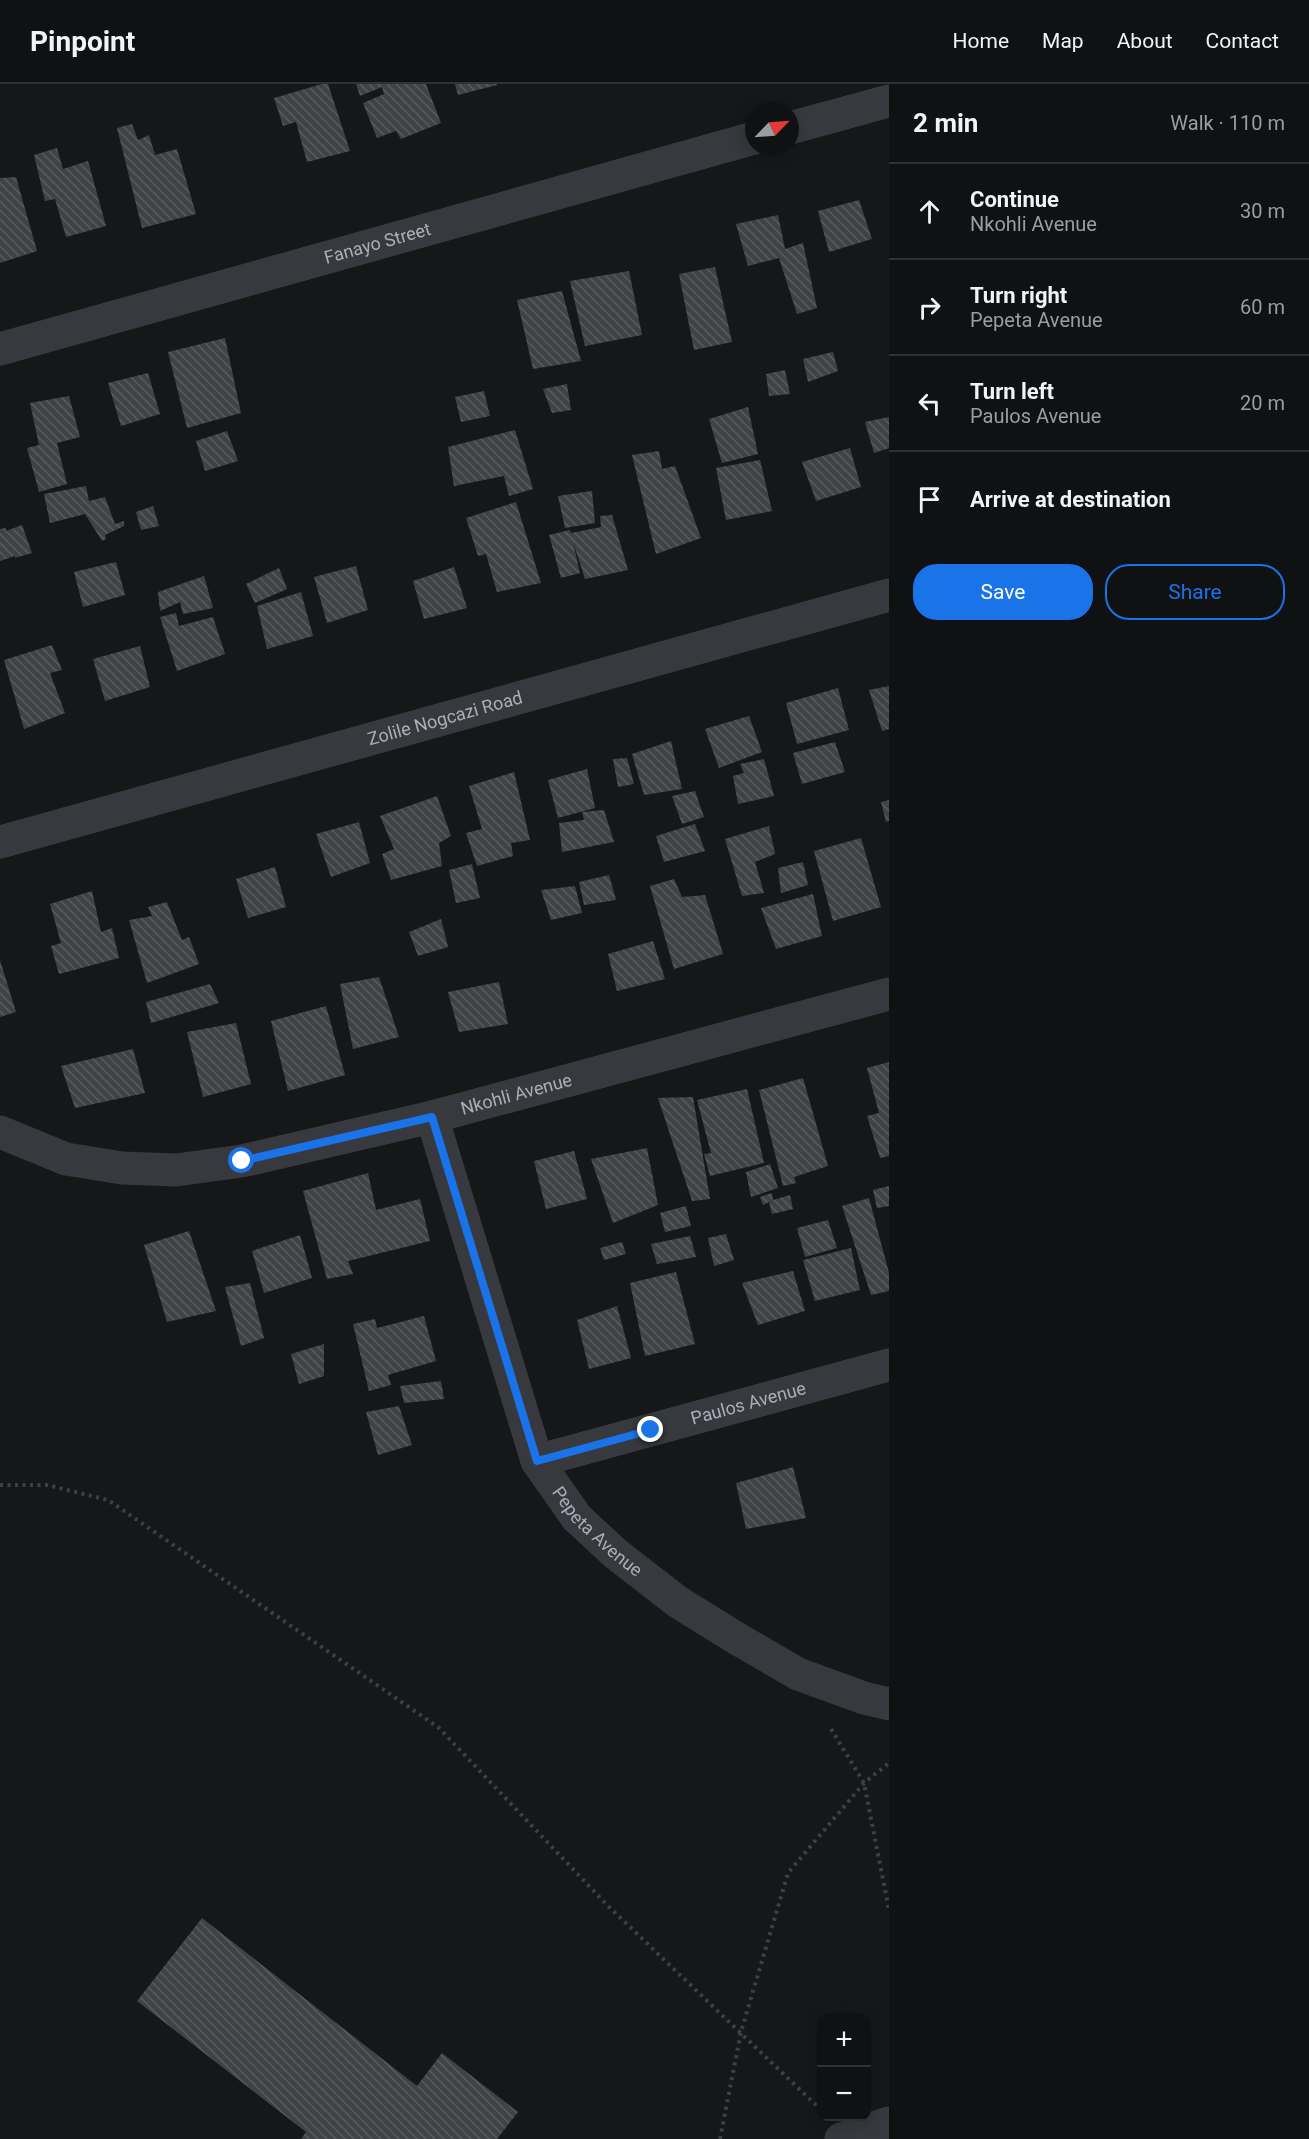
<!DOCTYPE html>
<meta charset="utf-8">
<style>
:root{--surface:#101113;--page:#191a1c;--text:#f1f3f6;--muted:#9c9da0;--line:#303133;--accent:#1a73e8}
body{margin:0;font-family:Roboto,sans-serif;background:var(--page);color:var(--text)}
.controls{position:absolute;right:18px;bottom:18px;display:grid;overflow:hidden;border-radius:12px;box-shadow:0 3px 15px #0003}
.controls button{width:54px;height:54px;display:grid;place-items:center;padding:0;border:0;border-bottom:2px solid var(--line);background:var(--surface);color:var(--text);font:30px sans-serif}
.compass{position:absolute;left:745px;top:18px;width:54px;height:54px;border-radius:50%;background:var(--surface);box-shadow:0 3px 15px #0003;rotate:65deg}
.stop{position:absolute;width:18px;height:18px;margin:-14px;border:4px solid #1a73e8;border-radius:50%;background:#fff}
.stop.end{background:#1a73e8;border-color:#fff;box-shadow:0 2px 6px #0008}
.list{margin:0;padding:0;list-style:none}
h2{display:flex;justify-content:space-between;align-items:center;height:78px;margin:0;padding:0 24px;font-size:26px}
h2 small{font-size:20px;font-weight:400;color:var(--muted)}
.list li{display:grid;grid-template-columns:39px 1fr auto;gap:18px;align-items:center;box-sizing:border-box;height:96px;padding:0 24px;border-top:2px solid var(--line)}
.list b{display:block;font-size:22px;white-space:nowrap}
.list p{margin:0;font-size:20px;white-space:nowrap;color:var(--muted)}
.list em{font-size:20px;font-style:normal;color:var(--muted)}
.actions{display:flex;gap:12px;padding:18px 24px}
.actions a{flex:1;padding:14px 0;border:2px solid var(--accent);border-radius:24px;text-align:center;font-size:21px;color:var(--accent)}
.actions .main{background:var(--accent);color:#fff}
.icon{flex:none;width:33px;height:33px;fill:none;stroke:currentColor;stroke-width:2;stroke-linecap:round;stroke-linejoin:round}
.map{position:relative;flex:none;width:889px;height:2055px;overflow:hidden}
header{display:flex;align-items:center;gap:36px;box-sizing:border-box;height:84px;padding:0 30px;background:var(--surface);border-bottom:2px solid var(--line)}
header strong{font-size:28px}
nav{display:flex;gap:33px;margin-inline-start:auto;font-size:21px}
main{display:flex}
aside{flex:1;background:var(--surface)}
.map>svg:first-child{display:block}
</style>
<header>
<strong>Pinpoint</strong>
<nav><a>Home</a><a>Map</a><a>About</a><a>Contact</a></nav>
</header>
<main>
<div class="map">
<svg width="889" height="2055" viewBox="0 0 889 2055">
<defs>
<pattern id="building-back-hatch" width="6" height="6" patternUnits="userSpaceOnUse" patternTransform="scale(1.5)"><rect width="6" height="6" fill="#404246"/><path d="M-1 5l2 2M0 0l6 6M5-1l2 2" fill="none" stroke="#595b5f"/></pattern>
</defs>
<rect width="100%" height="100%" fill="#161719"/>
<g fill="url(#building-back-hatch)">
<path d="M 322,0 L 328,0 L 350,67 L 307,78 L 296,38 L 283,42 L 274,14 Z"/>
<path d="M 356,0 L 426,0 L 441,39 L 401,55 L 396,47 L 377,54 L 363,19 L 384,10 L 382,3 L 360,12 Z"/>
<path d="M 455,0 L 497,0 L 497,1 L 458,11 Z"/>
<path d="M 132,40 L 138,56 L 149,51 L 155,71 L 177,65 L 196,130 L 142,144 L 117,44 Z"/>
<path d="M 57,64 L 63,85 L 88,77 L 106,142 L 66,153 L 55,115 L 45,117 L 34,71 Z"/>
<path d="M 16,93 L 37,167 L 0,179 L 0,94 Z"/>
<path d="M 859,116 L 872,155 L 829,168 L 818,127 Z"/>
<path d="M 778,131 L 785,165 L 803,159 L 817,224 L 797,230 L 779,174 L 748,182 L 736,140 Z"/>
<path d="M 715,183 L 732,258 L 694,266 L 679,190 Z"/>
<path d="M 629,187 L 642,251 L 585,262 L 570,197 Z"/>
<path d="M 562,207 L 581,277 L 533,285 L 517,216 Z"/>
<path d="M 225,254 L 241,329 L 187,344 L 168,268 Z"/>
<path d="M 833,268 L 838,287 L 808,298 L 803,275 Z"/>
<path d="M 785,286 L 790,310 L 769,312 L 766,290 Z"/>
<path d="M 148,289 L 160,330 L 121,342 L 108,299 Z"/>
<path d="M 567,300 L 571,326 L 552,329 L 543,305 Z"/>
<path d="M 484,307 L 490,332 L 461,338 L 455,313 Z"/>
<path d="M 69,312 L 80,353 L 57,359 L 67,400 L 39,408 L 27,364 L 39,361 L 30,319 Z"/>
<path d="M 748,323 L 758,370 L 722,379 L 709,335 Z"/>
<path d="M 889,333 L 889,364 L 874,369 L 865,338 Z"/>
<path d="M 515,346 L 533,405 L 509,412 L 504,392 L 454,402 L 448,363 Z"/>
<path d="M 227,347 L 238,377 L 205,387 L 196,357 Z"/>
<path d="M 850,364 L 861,403 L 816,417 L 802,378 Z"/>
<path d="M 659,367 L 662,385 L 675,382 L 701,454 L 656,470 L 632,371 Z"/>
<path d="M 760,376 L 772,427 L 726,436 L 716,384 Z"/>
<path d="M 86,402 L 89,417 L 105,413 L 115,440 L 124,437 L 124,442 L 105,451 L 106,455 L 102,457 L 85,430 L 50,439 L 44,410 Z"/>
<path d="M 592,407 L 595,439 L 565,444 L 558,412 Z"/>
<path d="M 516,418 L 541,499 L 497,508 L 486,470 L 478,472 L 466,434 Z"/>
<path d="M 153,422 L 159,442 L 141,446 L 136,428 Z"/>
<path d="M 612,431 L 628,486 L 585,495 L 573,458 L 580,489 L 561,494 L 549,451 L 570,446 L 571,449 L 601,443 L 600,432 Z"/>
<path d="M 22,441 L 32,469 L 15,474 L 15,472 L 0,477 L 0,445 L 6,444 L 6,447 Z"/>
<path d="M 116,478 L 125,511 L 83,523 L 74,488 Z"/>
<path d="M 356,482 L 368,526 L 327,539 L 314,493 Z"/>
<path d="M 454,483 L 467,524 L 424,535 L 413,497 Z"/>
<path d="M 279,484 L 287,505 L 255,519 L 246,500 Z"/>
<path d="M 204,492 L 213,524 L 183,530 L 180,518 L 160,527 L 158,508 Z"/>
<path d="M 301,508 L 313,552 L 267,565 L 257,522 Z"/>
<path d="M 176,529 L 179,542 L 213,533 L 225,570 L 177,587 L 160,533 Z"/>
<path d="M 52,561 L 62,586 L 50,589 L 65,629 L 24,645 L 4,576 Z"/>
<path d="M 140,562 L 150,603 L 105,617 L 93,575 Z"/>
<path d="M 889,602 L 889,645 L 882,647 L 869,606 Z"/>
<path d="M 838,604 L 849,646 L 797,660 L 786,619 Z"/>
<path d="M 749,632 L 762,668 L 719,684 L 705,645 Z"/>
<path d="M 671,657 L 682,705 L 644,711 L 632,670 Z"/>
<path d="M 835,658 L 845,688 L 802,700 L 793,669 Z"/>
<path d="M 627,674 L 634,700 L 618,703 L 613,675 Z"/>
<path d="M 764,675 L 774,712 L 738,720 L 733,692 L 744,689 L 740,680 Z"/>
<path d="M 587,685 L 595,724 L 558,734 L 548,696 Z"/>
<path d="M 514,688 L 530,756 L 511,759 L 513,772 L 477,782 L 466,749 L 482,745 L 469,702 Z"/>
<path d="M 695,707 L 704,733 L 682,740 L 672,712 Z"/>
<path d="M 437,712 L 451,752 L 439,759 L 442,782 L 391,796 L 382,770 L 394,765 L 380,732 Z"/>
<path d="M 889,716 L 889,737 L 886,738 L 881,718 Z"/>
<path d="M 604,726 L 614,758 L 562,768 L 559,739 L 584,736 L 582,728 Z"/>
<path d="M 359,738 L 370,779 L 331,793 L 316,750 Z"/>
<path d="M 695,740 L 705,767 L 664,778 L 656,752 Z"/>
<path d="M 769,742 L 775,770 L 755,778 L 764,809 L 742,812 L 725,755 Z"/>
<path d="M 861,754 L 881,823 L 833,837 L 814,767 Z"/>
<path d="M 803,778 L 808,801 L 781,809 L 778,784 Z"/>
<path d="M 472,780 L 480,814 L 456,819 L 449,786 Z"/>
<path d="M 275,783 L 286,823 L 248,834 L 236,795 Z"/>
<path d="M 609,791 L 616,816 L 584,821 L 579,798 Z"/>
<path d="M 674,795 L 682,813 L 705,811 L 723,870 L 674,885 L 650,802 Z"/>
<path d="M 575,802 L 582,829 L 551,836 L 541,806 Z"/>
<path d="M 92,807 L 101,848 L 112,844 L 119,874 L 59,890 L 51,862 L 61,859 L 50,820 Z"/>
<path d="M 813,810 L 822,852 L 776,865 L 761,824 Z"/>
<path d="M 167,818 L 182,856 L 189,853 L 199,880 L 147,899 L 129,836 L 152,832 L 148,823 Z"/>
<path d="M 441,835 L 448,863 L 418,872 L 409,848 Z"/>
<path d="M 653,857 L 665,895 L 617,907 L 608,870 Z"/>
<path d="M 0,876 L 16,928 L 0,933 Z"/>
<path d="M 379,893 L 399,953 L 353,965 L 340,900 Z"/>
<path d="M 499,898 L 508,940 L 459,948 L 448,908 Z"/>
<path d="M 210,900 L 219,919 L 151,939 L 146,918 Z"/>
<path d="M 326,922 L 345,991 L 288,1007 L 271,937 Z"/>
<path d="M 236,939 L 251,1000 L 203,1013 L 187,948 Z"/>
<path d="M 133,965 L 145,1009 L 75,1024 L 61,982 Z"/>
<path d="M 889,978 L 889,1072 L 880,1074 L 867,1032 L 879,1029 L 867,984 Z"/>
<path d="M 803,994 L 828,1082 L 794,1093 L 796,1099 L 783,1102 L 759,1006 Z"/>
<path d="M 747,1005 L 764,1079 L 710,1092 L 704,1070 L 711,1069 L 697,1016 Z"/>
<path d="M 693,1013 L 710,1115 L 692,1117 L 658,1014 Z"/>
<path d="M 647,1064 L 658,1121 L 613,1139 L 591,1075 Z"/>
<path d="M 574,1067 L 587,1115 L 546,1125 L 534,1077 Z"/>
<path d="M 770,1080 L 778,1104 L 751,1113 L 746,1088 Z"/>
<path d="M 368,1089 L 376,1126 L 420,1115 L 430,1157 L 348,1177 L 353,1190 L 327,1195 L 303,1107 Z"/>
<path d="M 889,1102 L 889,1122 L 877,1124 L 873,1106 Z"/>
<path d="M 772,1109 L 773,1116 L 790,1111 L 793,1125 L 772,1130 L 769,1118 L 763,1121 L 760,1113 Z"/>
<path d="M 869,1114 L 889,1189 L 889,1207 L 871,1211 L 842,1122 Z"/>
<path d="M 686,1122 L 691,1142 L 665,1148 L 660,1129 Z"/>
<path d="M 828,1136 L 837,1164 L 805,1173 L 797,1144 Z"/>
<path d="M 189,1147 L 216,1227 L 167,1238 L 144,1161 Z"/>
<path d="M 726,1150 L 734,1176 L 714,1182 L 708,1154 Z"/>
<path d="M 300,1151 L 312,1194 L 264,1209 L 252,1167 Z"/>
<path d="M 690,1152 L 696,1173 L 657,1180 L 651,1160 Z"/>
<path d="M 622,1158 L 626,1170 L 604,1176 L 600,1164 Z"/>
<path d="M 851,1164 L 860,1206 L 815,1217 L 803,1176 Z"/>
<path d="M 793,1187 L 805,1227 L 758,1241 L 742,1199 Z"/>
<path d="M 676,1188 L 695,1260 L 645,1272 L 630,1199 Z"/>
<path d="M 250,1199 L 264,1254 L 241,1262 L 225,1203 Z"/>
<path d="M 617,1222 L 631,1274 L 589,1285 L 577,1236 Z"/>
<path d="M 424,1232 L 436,1277 L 388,1291 L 391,1301 L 369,1307 L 353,1240 L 375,1235 L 377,1244 Z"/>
<path d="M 324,1260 L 324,1292 L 299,1300 L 291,1270 Z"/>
<path d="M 441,1297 L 444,1315 L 404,1319 L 400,1302 Z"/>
<path d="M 399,1322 L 412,1361 L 378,1371 L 366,1328 Z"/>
<path d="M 793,1383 L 806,1434 L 746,1445 L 736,1399 Z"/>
<path d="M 202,1834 L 417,2002 L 442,1969 L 518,2028 L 497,2055 L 301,2055 L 306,2048 L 137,1917 Z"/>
</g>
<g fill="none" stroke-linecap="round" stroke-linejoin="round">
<g stroke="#3d4045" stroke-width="4" stroke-dasharray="3 4.5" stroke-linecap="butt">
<path d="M 0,1401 L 47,1401 L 108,1416 L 438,1643 L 608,1822 L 819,2024"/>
<path d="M 831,1645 L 864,1699 L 889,1826"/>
<path d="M 720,2055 L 741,1948 L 788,1789 L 864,1699 L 889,1679"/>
</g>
<g stroke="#37393e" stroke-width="33">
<path d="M 790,44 L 889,17"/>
<path id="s1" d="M 0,265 L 754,54"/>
<path id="s2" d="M 0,758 L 889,511"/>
<path id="s3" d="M 432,1033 L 537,1377 L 577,1434 L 616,1470 L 678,1518 L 736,1554 L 798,1590 L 864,1614 L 889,1620"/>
<path id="s4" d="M 0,1048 L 66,1075 L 122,1084 L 176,1086 L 242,1077 L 432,1033 L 889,910"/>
<path id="s5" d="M 537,1377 L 889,1281"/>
<path d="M 841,2055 L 889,2039"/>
</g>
</g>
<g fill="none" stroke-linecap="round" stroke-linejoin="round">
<path stroke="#1a73e8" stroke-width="8" d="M 242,1077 L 432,1033 L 537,1377 L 651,1346"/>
</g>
<g text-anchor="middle" stroke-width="6" stroke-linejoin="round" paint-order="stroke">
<g font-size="18" fill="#a7afba" stroke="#111214">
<text dy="6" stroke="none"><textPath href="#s1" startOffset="392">Fanayo Street</textPath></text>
<text dy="6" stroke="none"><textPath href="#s2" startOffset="462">Zolile Nogcazi Road</textPath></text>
<text dy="6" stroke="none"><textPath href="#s4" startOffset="531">Nkohli Avenue</textPath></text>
<text dy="6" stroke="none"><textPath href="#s5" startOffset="219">Paulos Avenue</textPath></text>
<text dy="6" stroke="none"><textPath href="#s3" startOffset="453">Pepeta Avenue</textPath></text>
</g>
</g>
</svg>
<div class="controls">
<button>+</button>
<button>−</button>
</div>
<svg class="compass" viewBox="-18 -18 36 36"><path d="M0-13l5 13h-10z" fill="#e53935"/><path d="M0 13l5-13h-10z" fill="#9c9da0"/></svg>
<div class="stop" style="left:242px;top:1077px"></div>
<div class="stop end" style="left:651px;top:1346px"></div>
</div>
<aside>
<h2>2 min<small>Walk · 110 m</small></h2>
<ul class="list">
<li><svg class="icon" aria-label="ahead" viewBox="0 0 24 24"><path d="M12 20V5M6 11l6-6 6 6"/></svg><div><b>Continue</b><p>Nkohli Avenue</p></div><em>30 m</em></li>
<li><svg class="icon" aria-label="right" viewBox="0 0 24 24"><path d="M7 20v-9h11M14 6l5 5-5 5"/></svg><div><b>Turn right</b><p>Pepeta Avenue</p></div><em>60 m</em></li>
<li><svg class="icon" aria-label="left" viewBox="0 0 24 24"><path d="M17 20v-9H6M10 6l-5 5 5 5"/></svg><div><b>Turn left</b><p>Paulos Avenue</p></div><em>20 m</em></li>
<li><svg class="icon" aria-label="arrive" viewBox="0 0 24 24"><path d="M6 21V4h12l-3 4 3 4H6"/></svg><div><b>Arrive at destination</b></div></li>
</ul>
<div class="actions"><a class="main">Save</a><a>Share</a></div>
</aside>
</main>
